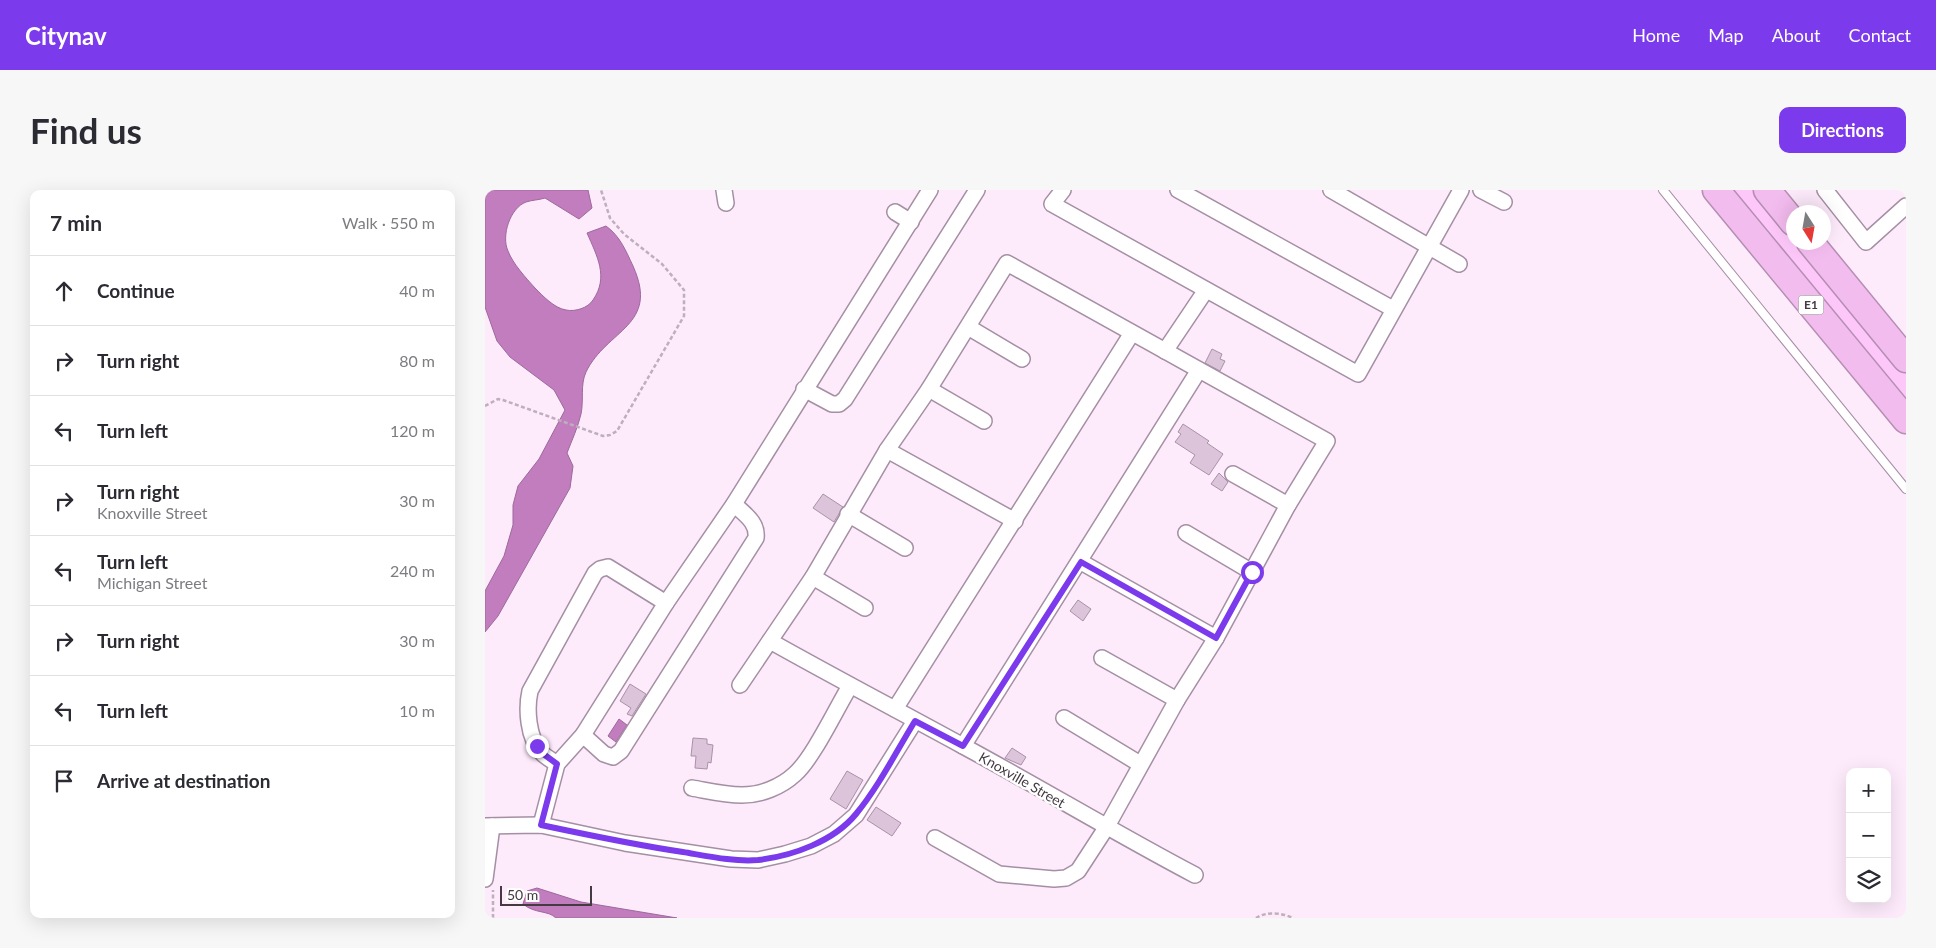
<!DOCTYPE html>
<meta charset="utf-8">
<style>
:root{--surface:#fff;--page:#f7f7f7;--text:#2b2b33;--muted:#7c7c81;--line:#e1e1e2;--accent:#7c3aed}
body{margin:0;font-family:Lato,sans-serif;background:var(--page);color:var(--text)}
.controls{position:absolute;right:15px;bottom:15px;display:grid;overflow:hidden;border-radius:10px;box-shadow:0 5px 20px #0002}
.controls button{width:45px;height:45px;display:grid;place-items:center;padding:0;border:0;border-bottom:1px solid var(--line);background:var(--surface);color:var(--text);font:25px sans-serif}
.compass{position:absolute;left:1301px;top:15px;width:45px;height:45px;border-radius:50%;background:var(--surface);box-shadow:0 5px 20px #0002;rotate:169deg}
.scale{position:absolute;left:15px;bottom:12px;width:92px;box-sizing:border-box;padding-left:5px;border:2px solid #433a42;border-top:0;font-size:14px;line-height:18px;white-space:nowrap;color:#433a42;-webkit-text-stroke:4px #fff;paint-order:stroke}
.stop{position:absolute;width:15px;height:15px;margin:-11px;border:4px solid #7c3aed;border-radius:50%;background:#fff}
.stop.end{background:#7c3aed;border-color:#fff;box-shadow:0 1px 5px #0008}
.list{margin:0;padding:0;list-style:none}
h2{display:flex;justify-content:space-between;align-items:center;height:65px;margin:0;padding:0 20px;font-size:21px}
h2 small{font-size:16px;font-weight:400;color:var(--muted)}
.list li{display:grid;grid-template-columns:32px 1fr auto;gap:15px;align-items:center;box-sizing:border-box;height:70px;padding:0 20px;border-top:1px solid var(--line)}
.list b{display:block;font-size:19px;white-space:nowrap}
.list p{margin:0;font-size:16px;white-space:nowrap;color:var(--muted)}
.list em{font-size:16px;font-style:normal;color:var(--muted)}
.icon{flex:none;width:28px;height:28px;fill:none;stroke:currentColor;stroke-width:2;stroke-linecap:round;stroke-linejoin:round}
.map{position:relative;flex:none;width:1421px;height:728px;overflow:hidden;border-radius:10px}
header{display:flex;align-items:center;gap:30px;box-sizing:border-box;height:70px;padding:0 25px;background:var(--accent);color:#fff}
header strong{font-size:24px}
nav{display:flex;gap:28px;margin-inline-start:auto;font-size:18px}
.intro{display:flex;align-items:center;justify-content:space-between;box-sizing:border-box;height:120px;padding:0 30px}
h1{margin:0;font-size:35px}
.button{padding:12px 22px;border-radius:10px;background:var(--accent);color:#fff;font-size:18px;font-weight:700}
main{display:flex;gap:30px;padding:0 30px}
aside{flex:1;background:var(--surface);border-radius:10px;box-shadow:0 5px 20px #0002}
.map>svg:first-child{display:block}
</style>
<header>
<strong>Citynav</strong>
<nav><a>Home</a><a>Map</a><a>About</a><a>Contact</a></nav>
</header>
<div class="intro"><h1>Find us</h1><a class="button">Directions</a></div>
<main>
<aside>
<h2>7 min<small>Walk · 550 m</small></h2>
<ul class="list">
<li><svg class="icon" aria-label="ahead" viewBox="0 0 24 24"><path d="M12 20V5M6 11l6-6 6 6"/></svg><div><b>Continue</b></div><em>40 m</em></li>
<li><svg class="icon" aria-label="right" viewBox="0 0 24 24"><path d="M7 20v-9h11M14 6l5 5-5 5"/></svg><div><b>Turn right</b></div><em>80 m</em></li>
<li><svg class="icon" aria-label="left" viewBox="0 0 24 24"><path d="M17 20v-9H6M10 6l-5 5 5 5"/></svg><div><b>Turn left</b></div><em>120 m</em></li>
<li><svg class="icon" aria-label="right" viewBox="0 0 24 24"><path d="M7 20v-9h11M14 6l5 5-5 5"/></svg><div><b>Turn right</b><p>Knoxville Street</p></div><em>30 m</em></li>
<li><svg class="icon" aria-label="left" viewBox="0 0 24 24"><path d="M17 20v-9H6M10 6l-5 5 5 5"/></svg><div><b>Turn left</b><p>Michigan Street</p></div><em>240 m</em></li>
<li><svg class="icon" aria-label="right" viewBox="0 0 24 24"><path d="M7 20v-9h11M14 6l5 5-5 5"/></svg><div><b>Turn right</b></div><em>30 m</em></li>
<li><svg class="icon" aria-label="left" viewBox="0 0 24 24"><path d="M17 20v-9H6M10 6l-5 5 5 5"/></svg><div><b>Turn left</b></div><em>10 m</em></li>
<li><svg class="icon" aria-label="arrive" viewBox="0 0 24 24"><path d="M6 21V4h12l-3 4 3 4H6"/></svg><div><b>Arrive at destination</b></div></li>
</ul>
</aside>
<div class="map">
<svg width="1421" height="728" viewBox="0 0 1421 728">
<rect width="100%" height="100%" fill="#fdeafb"/>
<path fill="#fdc7fa" d="M 1239,0 L 1271,0 L 1308,45 L 1308,52 L 1315,53 L 1421,180 L 1421,218 Z"/>
<g fill="#c27dbf" stroke="#9c699a">
<path d="M 0,0 L 103,0 L 107,18 L 94,29 L 60,8 C 54,10 47,10 41,12 C 25,18 16,46 23,61 C 28,74 41,88 50,98 C 58,106 69,118 81,120 C 90,122 103,118 108,110 C 124,87 112,66 102,43 L 121,36 C 135,46 141,61 148,76 C 175,136 122,139 101,182 C 95,195 99,210 96,224 C 93,237 87,250 82,263 L 88,276 L 85,298 L 13,426 L 0,442 L 0,401 L 19,366 L 28,335 L 28,315 L 33,296 L 54,269 L 80,220 L 69,200 L 25,167 L 12,151 L 0,117 Z"/>
<path d="M 134,529 L 142,535 L 131,552 L 123,546 Z"/>
<path d="M 52,698 L 96,712 L 192,728 L 71,728 C 63,720 50,724 38,714 L 42,701 Z"/>
</g>
<g fill="#dcc4da" stroke="#a992a7">
<path d="M 727,159 L 737,164 L 735,169 L 740,171 L 735,181 L 720,173 Z"/>
<path d="M 698,234 L 724,251 L 722,253 L 738,264 L 724,285 L 705,273 L 710,265 L 690,252 L 696,244 L 693,242 Z"/>
<path d="M 734,283 L 743,292 L 737,301 L 726,294 Z"/>
<path d="M 338,304 L 358,317 L 349,332 L 328,318 Z"/>
<path d="M 593,410 L 606,419 L 598,431 L 585,421 Z"/>
<path d="M 145,494 L 161,504 L 147,526 L 142,524 L 146,518 L 135,511 Z"/>
<path d="M 208,548 L 222,549 L 222,554 L 228,555 L 226,573 L 223,572 L 222,579 L 210,578 L 211,566 L 206,566 Z"/>
<path d="M 527,558 L 541,567 L 536,575 L 520,568 Z"/>
<path d="M 362,581 L 378,590 L 361,619 L 345,609 Z"/>
<path d="M 391,617 L 416,633 L 407,646 L 382,630 Z"/>
</g>
<g fill="none" stroke-linecap="round" stroke-linejoin="round">
<g stroke="#a58fa4" stroke-width="10">
<path id="lane" d="M 1178,0 L 1421,299"/>
</g>
<g stroke="#a58fa4" stroke-width="18">
<g id="street">
<path d="M 239,0 L 241,13"/>
<path d="M 578,0 L 567,14 L 873,184 L 976,0"/>
<path d="M 693,0 L 908,119"/>
<path d="M 846,0 L 974,74"/>
<path d="M 996,0 L 1019,12"/>
<path d="M 1340,0 L 1381,52 L 1421,16"/>
<path d="M 410,22 L 426,32"/>
<path d="M 483,137 L 537,169"/>
<path d="M 680,161 L 721,100"/>
<path d="M 319,199 L 347,214 L 354,214 L 360,209 L 492,0"/>
<path d="M 444,199 L 499,231"/>
<path d="M 402,260 L 530,331"/>
<path d="M 748,284 L 803,315"/>
<path d="M 363,324 L 420,358"/>
<path d="M 701,343 L 767,382"/>
<path d="M 596,372 L 731,448"/>
<path d="M 328,387 L 380,418"/>
<path d="M 285,451 C 349,487 414,521 478,556 C 556,598 632,644 710,685"/>
<path d="M 617,468 L 692,510"/>
<path d="M 255,495 L 328,387 L 402,260 L 444,199 L 522,73 L 842,251 L 803,315 L 731,448 L 692,510 L 621,638 L 593,681 L 581,688 L 569,689 L 514,684 L 450,648"/>
<path d="M 410,519 L 647,143"/>
<path d="M 579,528 L 655,574"/>
<path d="M 98,545 L 119,564 L 128,567 L 136,561 L 271,348 C 273,332 259,324 249,314"/>
<path d="M 478,556 L 714,180"/>
<path d="M 72,574 C 67,570 60,567 56,562 C 43,548 41,519 45,501 L 110,383 L 115,379 L 123,377 L 181,413"/>
<path d="M 207,598 C 224,601 240,605 257,605 C 276,605 296,597 310,584 C 328,568 351,519 365,496"/>
<path d="M 56,635 L 72,574 L 98,545 L 181,413 L 249,314 L 445,0"/>
<path d="M 0,636 L 56,635 L 140,653 L 246,669 L 273,670 L 300,664 L 326,656 L 349,644 L 371,625 L 430,531"/>
<path d="M 0,689 L 7,636"/>
</g>
</g>
<g stroke="#b58eb2" stroke-width="29">
<g id="highway">
<path d="M 1231,0 L 1421,230"/>
<path d="M 1282,0 L 1308,32"/>
<path d="M 1325,52 L 1421,169"/>
</g>
</g>
<g stroke="#beafbc" stroke-width="2.5" stroke-dasharray="4 2.5" stroke-linecap="butt">
<path d="M 0,216 L 13,209 L 18,210 L 118,246 L 125,245 L 132,241 L 199,126 L 199,100 L 177,74 L 139,44 L 125,28 L 116,0"/>
<path d="M 8,728 L 8,700"/>
<path d="M 771,728 C 781,721 798,723 808,728"/>
</g>
<use href="#lane" stroke="#fff" stroke-width="8"/>
<use href="#street" stroke="#fff" stroke-width="15"/>
<use href="#highway" stroke="#f3bcef" stroke-width="26"/>
</g>
<g fill="none" stroke-linecap="round" stroke-linejoin="round">
<path stroke="#7c3aed" stroke-width="6" d="M 52,556 L 57,563 L 72,574 L 56,635 C 103,645 150,655 198,662 C 222,666 249,672 273,670 C 308,666 349,651 371,624 C 394,596 411,562 430,531 L 478,556 L 596,372 L 731,448 L 767,382"/>
</g>
<g text-anchor="middle" stroke-width="5" stroke-linejoin="round" paint-order="stroke">
<rect fill="#fff" stroke="#7b757b" stroke-width="1" x="1313.5" y="105.5" width="25" height="19" rx="4"/>
<g font-size="12" font-weight="bold" fill="#433a42">
<text x="1326" y="119">E1</text>
</g>
<g font-size="14" fill="#433a42" stroke="#fff">
<text transform="translate(537 590) rotate(30)" y="5">Knoxville Street</text>
</g>
</g>
</svg>
<div class="controls">
<button>+</button>
<button>−</button>
<button><svg class="icon" aria-label="layers" viewBox="0 0 24 24"><path d="M12 4l9 5-9 5-9-5zM3 14l9 5 9-5"/></svg></button>
</div>
<svg class="compass" viewBox="-18 -18 36 36"><path d="M0-13l5 13h-10z" fill="#e53935"/><path d="M0 13l5-13h-10z" fill="#7c7c81"/></svg>
<div class="scale">50 m</div>
<div class="stop" style="left:767px;top:382px"></div>
<div class="stop end" style="left:52px;top:556px"></div>
</div>
</main>
